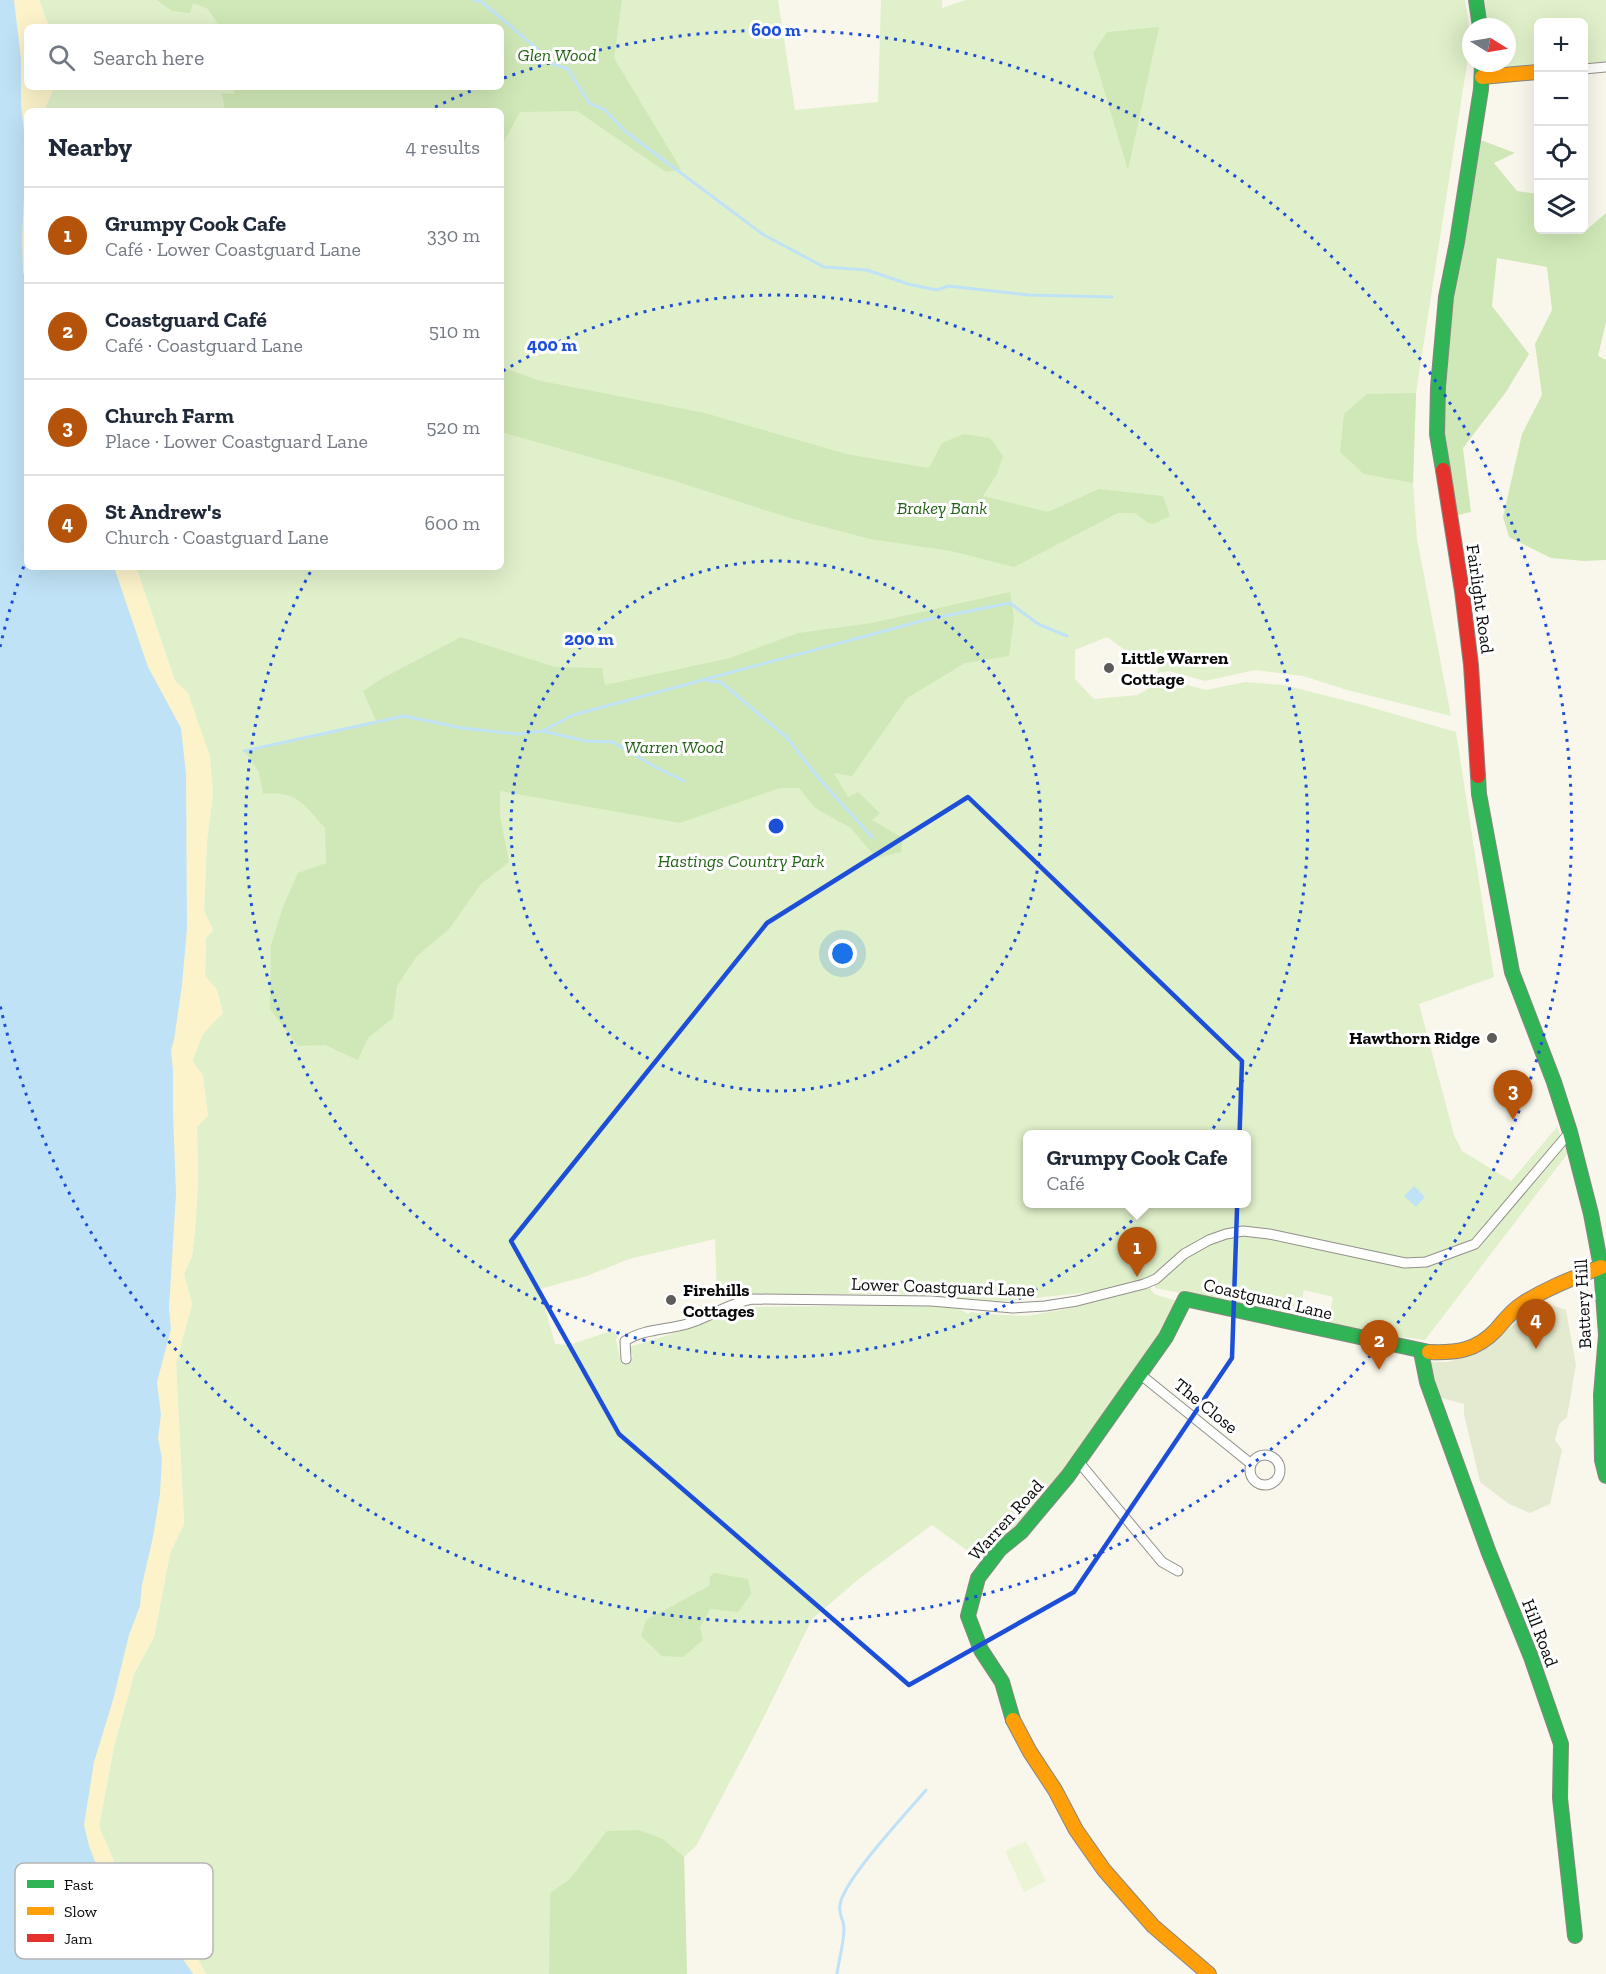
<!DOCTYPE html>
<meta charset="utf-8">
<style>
:root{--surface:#fff;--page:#f6f6f7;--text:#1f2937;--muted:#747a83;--line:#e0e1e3;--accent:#b45309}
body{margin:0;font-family:"Zilla Slab",serif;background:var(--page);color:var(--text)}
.controls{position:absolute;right:18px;top:18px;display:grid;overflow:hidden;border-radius:9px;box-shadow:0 6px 24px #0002}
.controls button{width:54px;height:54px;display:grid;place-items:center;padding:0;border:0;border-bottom:2px solid var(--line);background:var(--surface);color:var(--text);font:30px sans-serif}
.compass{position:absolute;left:1462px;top:18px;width:54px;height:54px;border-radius:50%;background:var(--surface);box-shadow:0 6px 24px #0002;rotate:101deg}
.you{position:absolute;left:843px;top:954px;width:21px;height:21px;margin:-15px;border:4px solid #fff;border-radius:50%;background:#1a73e8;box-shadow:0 0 0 9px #1a73e833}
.badge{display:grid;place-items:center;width:39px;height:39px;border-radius:50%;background:var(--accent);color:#fff;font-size:20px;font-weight:700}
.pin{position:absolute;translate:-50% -50px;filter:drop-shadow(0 2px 3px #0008)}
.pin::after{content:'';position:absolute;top:32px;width:21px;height:18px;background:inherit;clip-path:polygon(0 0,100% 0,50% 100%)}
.popup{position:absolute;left:1023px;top:1130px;width:228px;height:78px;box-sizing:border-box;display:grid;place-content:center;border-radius:9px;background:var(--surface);filter:drop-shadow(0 2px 4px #0005);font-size:20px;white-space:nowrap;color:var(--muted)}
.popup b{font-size:22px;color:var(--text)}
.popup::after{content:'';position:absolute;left:50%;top:100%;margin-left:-12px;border:12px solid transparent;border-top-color:var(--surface)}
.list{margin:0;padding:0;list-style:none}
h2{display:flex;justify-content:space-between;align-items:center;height:78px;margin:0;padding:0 24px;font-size:26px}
h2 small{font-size:20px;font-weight:400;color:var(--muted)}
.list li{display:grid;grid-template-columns:39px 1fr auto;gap:18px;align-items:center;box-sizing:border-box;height:96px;padding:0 24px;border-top:2px solid var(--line)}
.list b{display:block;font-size:22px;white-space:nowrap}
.list p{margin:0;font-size:20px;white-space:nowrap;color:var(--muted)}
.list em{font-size:20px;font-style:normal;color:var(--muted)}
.icon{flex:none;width:33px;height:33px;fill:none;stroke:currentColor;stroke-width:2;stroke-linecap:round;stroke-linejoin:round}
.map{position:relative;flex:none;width:1606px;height:1974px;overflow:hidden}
.search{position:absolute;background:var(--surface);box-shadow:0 6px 24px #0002;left:24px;top:24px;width:480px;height:66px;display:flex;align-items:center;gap:15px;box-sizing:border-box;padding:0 21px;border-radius:9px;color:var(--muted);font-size:22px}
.panel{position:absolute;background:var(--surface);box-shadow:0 6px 24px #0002;left:24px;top:108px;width:480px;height:462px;border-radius:9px}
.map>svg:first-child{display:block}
</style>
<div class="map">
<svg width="1606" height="1974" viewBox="0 0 1606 1974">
<rect width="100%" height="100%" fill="#f9f7ec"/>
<g fill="#e0f0ca" fill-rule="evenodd">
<path d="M 39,0 L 778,0 L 795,110 L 878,102 L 881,0 L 942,0 L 942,8 L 966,0 L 1465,0 L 1471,38 L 1416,393 L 1413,483 L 1417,539 L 1451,716 L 1347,690 L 1303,676 L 1255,670 L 1205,681 L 1169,671 L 1157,673 L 1159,665 L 1140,661 L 1107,637 L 1075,650 L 1075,679 L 1094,699 L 1137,695 L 1166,679 L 1206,690 L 1245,682 L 1284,685 L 1363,705 L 1456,732 L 1494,977 L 1419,1004 L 1454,1135 L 1462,1151 L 1511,1181 L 1557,1127 L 1568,1153 L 1425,1340 L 1378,1334 L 1328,1323 L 1333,1297 L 1304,1290 L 1299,1317 L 1155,1288 L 1156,1280 L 1145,1279 L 1093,1292 L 1004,1301 L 892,1294 L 717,1295 L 715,1239 L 629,1259 L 587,1276 L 540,1289 L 555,1344 L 569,1345 L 611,1331 L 618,1335 L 616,1340 L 621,1362 L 633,1357 L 629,1347 L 701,1325 L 739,1307 L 954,1305 L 968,1314 L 971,1312 L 986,1314 L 1027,1316 L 1066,1309 L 1094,1298 L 1148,1285 L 1154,1294 L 1180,1302 L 1163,1335 L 1073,1460 L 1030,1514 L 983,1562 L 932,1525 L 860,1578 L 812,1619 L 760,1725 L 696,1846 L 684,1857 L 687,1974 L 206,1974 L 189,1943 L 121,1878 L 99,1826 L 114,1746 L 134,1674 L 154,1637 L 170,1553 L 184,1524 L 176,1363 L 192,1304 L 184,1274 L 192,1256 L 195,1229 L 198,1184 L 197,1126 L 203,1075 L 192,1061 L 203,1033 L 223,1013 L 217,990 L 205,976 L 206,938 L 213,930 L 204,911 L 207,840 L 213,793 L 188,693 L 175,681 L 136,567 L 501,567 L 501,111 L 44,111 L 54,87 L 501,87 L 501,27 L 49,27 ZM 1028,1134 L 1246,1134 L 1246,1204 L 1028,1204 Z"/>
<path d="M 1485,0 L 1606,0 L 1606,62 L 1584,63 L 1584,22 L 1538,22 L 1538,66 L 1489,69 L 1489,63 L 1507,63 L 1507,27 L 1488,27 Z"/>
</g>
<g fill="#d0e8b7">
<path d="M 157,0 L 622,0 L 614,58 L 681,169 L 666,172 L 577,111 L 520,112 L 501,147 L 501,111 L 225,111 L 222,93 L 234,94 L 236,87 L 501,87 L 501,27 L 220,27 L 208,9 L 193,3 L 190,13 L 172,11 Z"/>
<path d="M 1159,27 L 1128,170 L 1093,53 L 1107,32 Z"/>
<path d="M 1473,137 L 1515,153 L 1494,163 L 1517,191 L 1538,194 L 1538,230 L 1578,230 L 1584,232 L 1606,213 L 1606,322 L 1598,356 L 1606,360 L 1606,560 L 1584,561 L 1551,558 L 1509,537 L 1503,517 L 1522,434 L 1542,395 L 1535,344 L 1552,310 L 1547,267 L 1497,258 L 1492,306 L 1529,354 L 1506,392 L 1463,448 L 1471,512 L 1450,517 L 1437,434 L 1446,297 Z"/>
<path d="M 501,367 L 541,381 L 705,413 L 846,454 L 929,468 L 942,443 L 964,434 L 990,438 L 1003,456 L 997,474 L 983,496 L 1048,512 L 1099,489 L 1163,496 L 1170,516 L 1154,524 L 1148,523 L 1135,513 L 1118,513 L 1014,567 L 951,551 L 870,539 L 790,518 L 675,481 L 501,432 Z"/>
<path d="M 1416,393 L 1413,483 L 1364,474 L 1340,452 L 1344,414 L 1367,394 Z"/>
<path d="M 1010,592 L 1014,618 L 1009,656 L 965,663 L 907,698 L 852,776 L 834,773 L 848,797 L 858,792 L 880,813 L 872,820 L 903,838 L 901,852 L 876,858 L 851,828 L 815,808 L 799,788 L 780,788 L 680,823 L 500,791 L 500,816 L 509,862 L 481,884 L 449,929 L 417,956 L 397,986 L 393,1018 L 368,1038 L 358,1060 L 325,1045 L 298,1046 L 270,1009 L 271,945 L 283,907 L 298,873 L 326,863 L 325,828 C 304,805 297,790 263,794 L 259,772 L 244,751 L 377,723 L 363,691 L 381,679 L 461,637 L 555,667 L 602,668 L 605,685 L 730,658 L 798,633 L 872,623 Z"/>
<path d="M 715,1573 L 748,1579 L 751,1594 L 738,1612 L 710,1609 L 700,1627 L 703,1640 L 683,1657 L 662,1656 L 641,1636 L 646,1620 L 709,1586 L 710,1576 Z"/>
<path d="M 639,1830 L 663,1839 L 684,1857 L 687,1974 L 549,1974 L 550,1893 L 570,1879 L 607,1831 Z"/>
</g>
<path fill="#fcf3ca" d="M 0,0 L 39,0 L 49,27 L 27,27 L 27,87 L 54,87 L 44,111 L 27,111 L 27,567 L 136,567 L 175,681 L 188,693 L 210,756 L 213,793 L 207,840 L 204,911 L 213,930 L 206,938 L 205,976 L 217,990 L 223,1013 L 203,1034 L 192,1061 L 203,1075 L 208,1116 L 197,1127 L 198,1184 L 195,1229 L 192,1256 L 184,1274 L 192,1304 L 176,1363 L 184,1524 L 170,1553 L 154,1637 L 134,1674 L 114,1746 L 99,1826 L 121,1878 L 189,1943 L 206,1974 L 165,1974 L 69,1868 Z"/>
<path fill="#e4eacf" d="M 1546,1303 L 1566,1310 L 1576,1365 L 1567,1417 L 1559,1424 L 1555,1440 L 1562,1450 L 1550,1504 L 1530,1513 L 1509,1504 L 1480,1482 L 1464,1414 L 1464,1404 L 1438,1397 L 1428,1362 L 1448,1362 L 1469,1355 Z"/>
<path fill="#ebf4d4" d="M 1026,1841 L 1046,1881 L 1024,1892 L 1005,1851 Z"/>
<g fill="#c0e2f6">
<path d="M 0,0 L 14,0 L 21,59 L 21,106 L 26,147 L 22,239 L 23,272 L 27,284 L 27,567 L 114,567 L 148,667 L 181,728 L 186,774 L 187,928 L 182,985 L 174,1040 L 171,1050 L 173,1071 L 173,1112 L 176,1194 L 169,1308 L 171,1329 L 157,1382 L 161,1415 L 158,1438 L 162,1459 L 160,1494 L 153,1537 L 142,1585 L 140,1606 L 129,1635 L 113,1700 L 94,1762 L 84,1825 L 89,1846 L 101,1877 L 124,1897 L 144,1922 L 183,1959 L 193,1974 L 0,1974 Z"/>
<path d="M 1414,1186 L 1425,1197 L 1416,1207 L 1404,1196 Z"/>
</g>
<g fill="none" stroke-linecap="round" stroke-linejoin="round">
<g stroke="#c0e2f6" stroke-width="3">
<path d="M 474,0 L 482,2 L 542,53 L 553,64 L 568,69 L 589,103 L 605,110 L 626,132 L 764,235 L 824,267 L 867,270 L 908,284 L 937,290 L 948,286 L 1029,295 L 1112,297"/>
<path d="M 708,681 L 721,682 L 787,738 L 821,781 L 873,838"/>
<path d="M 543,731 L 573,715 L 929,619 L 1010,603 L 1038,624 L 1067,636"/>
<path d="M 244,751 L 404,716 L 462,728 L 516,734 L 543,731 L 585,741 L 613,742 L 655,767 L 684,781"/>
<path d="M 837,1974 C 839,1959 844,1943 844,1928 C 844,1920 838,1914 840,1905 C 843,1880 907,1813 926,1790"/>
</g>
<g stroke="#91908b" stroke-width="11">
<g id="street">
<path d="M 1584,69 L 1606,67"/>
<path d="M 626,1359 L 625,1341 C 643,1329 666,1330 687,1324 C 711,1317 726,1304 752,1299 L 931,1301 L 1013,1308 L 1045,1306 L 1077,1301 L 1144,1284 L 1156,1279 L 1184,1254 L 1209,1240 L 1226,1234 L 1243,1231 L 1269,1234 L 1405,1263 L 1426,1262 L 1475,1244 L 1570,1132"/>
<path d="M 1141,1375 L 1250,1463"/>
<circle cx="1265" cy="1470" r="15"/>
<path d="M 1078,1461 L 1162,1562 L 1178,1571"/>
</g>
</g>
<g stroke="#888782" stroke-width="16">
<g id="fast">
<path d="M 1476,0 L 1480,27"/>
<path d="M 1443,470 L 1437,434 L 1438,387 L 1446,297 L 1457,242 L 1481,89 L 1482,63"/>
<path d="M 1478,776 L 1479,794 L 1512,972 L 1554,1082 L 1570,1132 L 1591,1214 L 1601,1267 L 1606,1335 L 1601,1395 L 1602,1460 L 1606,1476"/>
<path d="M 1421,1352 L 1427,1382 L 1489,1553 L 1531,1657 L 1561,1744 L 1560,1798 L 1575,1936"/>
<path d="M 1013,1720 L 1002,1682 L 981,1650 L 968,1616 L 978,1578 L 1000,1549 L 1021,1532 L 1068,1476 L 1166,1337 L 1185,1299 L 1429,1352"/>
</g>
</g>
<g stroke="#888782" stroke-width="16">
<g id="slow">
<path d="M 1482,77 L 1538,72"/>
<path d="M 1429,1352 C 1456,1353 1476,1351 1496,1330 C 1504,1321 1511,1311 1522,1304 C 1546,1288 1574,1278 1601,1267"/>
<path d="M 1013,1720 L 1030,1752 L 1055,1790 L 1076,1830 L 1104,1870 L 1153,1926 L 1209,1974"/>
</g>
</g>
<g stroke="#888782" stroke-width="16">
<path id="jam" d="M 1443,470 L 1462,591 L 1471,665 L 1478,776"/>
</g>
<use href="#street" stroke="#fefefc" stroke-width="9"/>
<use href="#fast" stroke="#30b455" stroke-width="14"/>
<use href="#slow" stroke="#ff9f0a" stroke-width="14"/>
<use href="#jam" stroke="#e5322d" stroke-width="14"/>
</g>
<path fill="none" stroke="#1d4ed8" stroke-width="4.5" stroke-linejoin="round" d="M 968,797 L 1242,1061 L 1232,1358 L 1074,1592 L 909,1685 L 619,1434 L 511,1241 L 767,923 Z"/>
<g fill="none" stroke="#1d4ed8" stroke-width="3" stroke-dasharray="3 6">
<circle cx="776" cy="826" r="265"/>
<path d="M503 371A531 531 0 1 1 312 569"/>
<path d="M0 647A796 796 0 0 1 26 560M427 111A796 796 0 0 1 478 88M504 78A796 796 0 1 1 0 1005"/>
</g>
<g fill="#5d5c58" stroke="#fff" stroke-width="2">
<circle cx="1109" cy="668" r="6"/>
<circle cx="1492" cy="1038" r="6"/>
<circle cx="671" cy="1300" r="6"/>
</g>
<g text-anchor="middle" stroke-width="6" stroke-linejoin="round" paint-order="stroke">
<g font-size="18" font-style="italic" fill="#256317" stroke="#fff">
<text x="557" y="61">Glen Wood</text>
<text x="942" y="514">Brakey Bank</text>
<text x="674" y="753">Warren Wood</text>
<text x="741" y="867">Hastings Country Park</text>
</g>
<g font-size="18" fill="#090909" stroke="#fff">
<text transform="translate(1480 599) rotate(82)" y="6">Fairlight Road</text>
<text transform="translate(943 1287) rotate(2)" y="6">Lower Coastguard Lane</text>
<text transform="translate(1268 1299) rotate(13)" y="6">Coastguard Lane</text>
<text transform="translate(1583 1304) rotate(-93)" y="6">Battery Hill</text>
<text transform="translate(1206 1406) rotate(39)" y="6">The Close</text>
<text transform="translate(1006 1520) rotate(-48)" y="6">Warren Road</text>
<text transform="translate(1540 1633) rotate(69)" y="6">Hill Road</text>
</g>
<g font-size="18" font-weight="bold" fill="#090909" stroke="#fff" text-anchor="start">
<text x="1121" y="664">Little Warren<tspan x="1121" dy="21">Cottage</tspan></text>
<text x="1480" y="1044" text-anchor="end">Hawthorn Ridge</text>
<text x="683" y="1296">Firehills<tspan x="683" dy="21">Cottages</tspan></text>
</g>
</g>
<rect x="15" y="1863" width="198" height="96" rx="9" fill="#fff" stroke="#b5b5b5" stroke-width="1.5"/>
<rect x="27" y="1880" width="27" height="8" fill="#30b455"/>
<rect x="27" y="1907" width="27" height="8" fill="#ff9f0a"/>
<rect x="27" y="1934" width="27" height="8" fill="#e5322d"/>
<g font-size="16" fill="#090909">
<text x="64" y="1890">Fast</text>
<text x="64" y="1917">Slow</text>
<text x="64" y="1944">Jam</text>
</g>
<circle cx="776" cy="826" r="9" fill="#1d4ed8" stroke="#fff" stroke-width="3"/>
<g font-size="18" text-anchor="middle" font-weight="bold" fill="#1d4ed8" stroke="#fff" stroke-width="6" stroke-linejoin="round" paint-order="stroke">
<text x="776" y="36">600 m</text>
<text x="552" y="351">400 m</text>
<text x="589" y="645">200 m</text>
</g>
</svg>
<div class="controls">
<button>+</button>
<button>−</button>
<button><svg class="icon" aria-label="locate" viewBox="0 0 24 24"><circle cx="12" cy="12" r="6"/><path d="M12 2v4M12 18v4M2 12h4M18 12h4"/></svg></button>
<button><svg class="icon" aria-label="layers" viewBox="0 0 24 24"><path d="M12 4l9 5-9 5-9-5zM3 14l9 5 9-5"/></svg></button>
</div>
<svg class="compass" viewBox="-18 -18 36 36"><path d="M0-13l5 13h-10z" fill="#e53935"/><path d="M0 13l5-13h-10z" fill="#747a83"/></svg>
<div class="you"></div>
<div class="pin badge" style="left:1137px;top:1277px">1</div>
<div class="popup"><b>Grumpy Cook Cafe</b>Café</div>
<div class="pin badge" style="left:1379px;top:1370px">2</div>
<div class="pin badge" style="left:1513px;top:1120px">3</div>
<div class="pin badge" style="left:1536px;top:1349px">4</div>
<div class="search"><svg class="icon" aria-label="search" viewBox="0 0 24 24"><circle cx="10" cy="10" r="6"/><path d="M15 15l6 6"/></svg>Search here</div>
<section class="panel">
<h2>Nearby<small>4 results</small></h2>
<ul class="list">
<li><span class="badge">1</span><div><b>Grumpy Cook Cafe</b><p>Café · Lower Coastguard Lane</p></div><em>330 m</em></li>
<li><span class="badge">2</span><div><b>Coastguard Café</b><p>Café · Coastguard Lane</p></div><em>510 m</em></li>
<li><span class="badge">3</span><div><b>Church Farm</b><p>Place · Lower Coastguard Lane</p></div><em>520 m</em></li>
<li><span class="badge">4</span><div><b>St Andrew's</b><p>Church · Coastguard Lane</p></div><em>600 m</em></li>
</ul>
</section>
</div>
